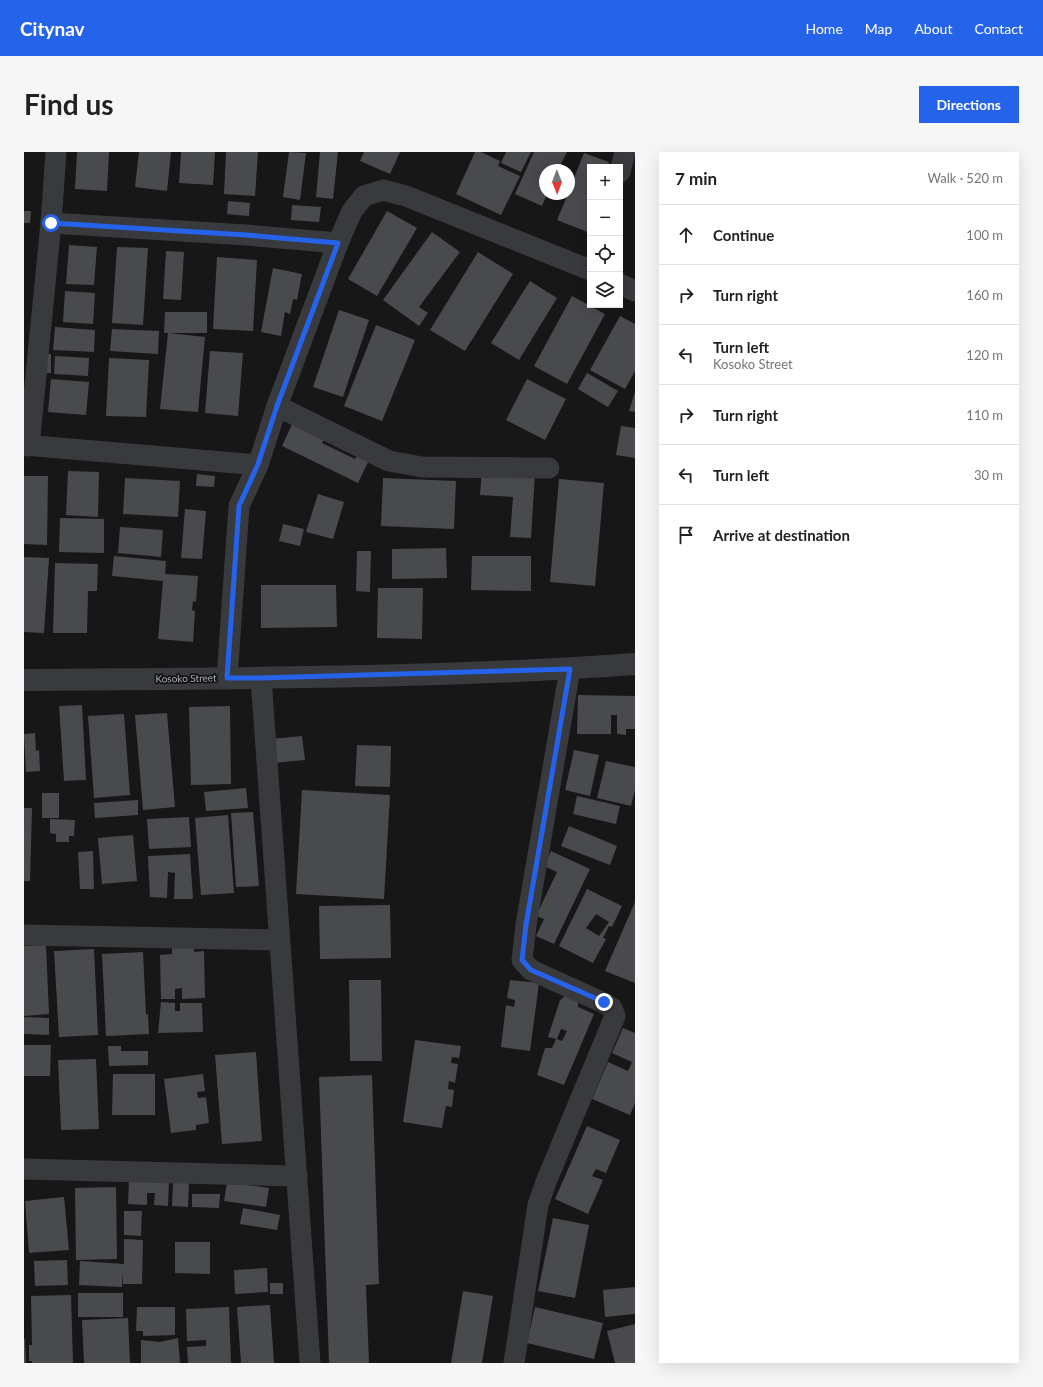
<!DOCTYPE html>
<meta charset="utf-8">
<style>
:root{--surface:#fff;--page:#f6f6f6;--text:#202124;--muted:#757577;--line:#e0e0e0;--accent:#2563eb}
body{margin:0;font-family:Lato,sans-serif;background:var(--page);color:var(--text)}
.controls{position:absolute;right:12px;top:12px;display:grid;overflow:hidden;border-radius:0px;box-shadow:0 4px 16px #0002}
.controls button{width:36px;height:36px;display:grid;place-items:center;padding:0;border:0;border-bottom:1px solid var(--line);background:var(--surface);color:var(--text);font:20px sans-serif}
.compass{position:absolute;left:515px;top:12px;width:36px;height:36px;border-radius:50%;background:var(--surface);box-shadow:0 4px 16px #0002;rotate:179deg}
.stop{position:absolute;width:12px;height:12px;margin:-9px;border:3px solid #2563eb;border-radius:50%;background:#fff}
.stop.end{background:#2563eb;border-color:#fff;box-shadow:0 1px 4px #0008}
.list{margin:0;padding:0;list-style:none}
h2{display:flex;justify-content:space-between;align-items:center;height:52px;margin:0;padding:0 16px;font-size:17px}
h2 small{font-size:13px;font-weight:400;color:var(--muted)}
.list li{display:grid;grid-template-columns:26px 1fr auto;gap:12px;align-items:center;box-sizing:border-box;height:60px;padding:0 16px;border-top:1px solid var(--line)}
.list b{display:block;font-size:15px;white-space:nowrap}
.list p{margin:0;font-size:13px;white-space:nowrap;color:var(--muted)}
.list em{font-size:13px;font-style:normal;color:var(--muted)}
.icon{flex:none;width:22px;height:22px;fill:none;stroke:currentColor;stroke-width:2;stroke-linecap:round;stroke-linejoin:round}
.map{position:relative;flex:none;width:611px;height:1211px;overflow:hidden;border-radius:0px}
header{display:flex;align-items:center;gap:24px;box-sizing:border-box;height:56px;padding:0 20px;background:var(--accent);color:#fff}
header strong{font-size:19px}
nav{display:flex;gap:22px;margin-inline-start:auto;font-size:14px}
.intro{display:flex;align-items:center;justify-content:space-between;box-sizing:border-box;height:96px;padding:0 24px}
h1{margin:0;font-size:28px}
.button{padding:10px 18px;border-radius:0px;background:var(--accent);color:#fff;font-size:14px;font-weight:700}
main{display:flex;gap:24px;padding:0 24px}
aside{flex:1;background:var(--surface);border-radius:0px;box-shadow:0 4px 16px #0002}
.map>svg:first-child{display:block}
</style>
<header>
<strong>Citynav</strong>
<nav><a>Home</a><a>Map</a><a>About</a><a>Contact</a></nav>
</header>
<div class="intro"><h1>Find us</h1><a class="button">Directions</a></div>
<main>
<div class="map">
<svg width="611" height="1211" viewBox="0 0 611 1211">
<rect width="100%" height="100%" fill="#171718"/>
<g fill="#494a4d" fill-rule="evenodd">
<path d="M 53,0 L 85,0 L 83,39 L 51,37 Z"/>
<path d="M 115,0 L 147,0 L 143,39 L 111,35 Z"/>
<path d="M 157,0 L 191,0 L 189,33 L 155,31 Z"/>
<path d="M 202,0 L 234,0 L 231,44 L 200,42 Z"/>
<path d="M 265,0 L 282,1 L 276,48 L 259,45 Z"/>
<path d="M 296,0 L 314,0 L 309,47 L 292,45 Z"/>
<path d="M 340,0 L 376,0 L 366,22 L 336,9 Z"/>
<path d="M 451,0 L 457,0 L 476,9 L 474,14 L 496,24 L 477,63 L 432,42 Z"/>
<path d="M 482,0 L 507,0 L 497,20 L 477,11 Z"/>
<path d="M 510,0 L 543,0 L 534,18 L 521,18 L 521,42 L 523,42 L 518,54 L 491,42 Z"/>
<path d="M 560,1 L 585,10 L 583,15 L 566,15 L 566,81 L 533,68 L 544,42 L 545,42 L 545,38 Z"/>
<path d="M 204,49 L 226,51 L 225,64 L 203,62 Z"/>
<path d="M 268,53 L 297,55 L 295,70 L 267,68 Z"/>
<path d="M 0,59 L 7,59 L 6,71 L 0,71 Z"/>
<path d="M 363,59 L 393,76 L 353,144 L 324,127 Z"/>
<path d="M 408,80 L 436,100 L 395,155 L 404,161 L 395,174 L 359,148 Z"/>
<path d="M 45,93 L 73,95 L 70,133 L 42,132 Z"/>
<path d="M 93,95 L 124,96 L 119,173 L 88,171 Z"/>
<path d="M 142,99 L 160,100 L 157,148 L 139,147 Z"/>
<path d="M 454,100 L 489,122 L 441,199 L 406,178 Z"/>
<path d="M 193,105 L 233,108 L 229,179 L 189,177 Z"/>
<path d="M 249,116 L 278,122 L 273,148 L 269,147 L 266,162 L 261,160 L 257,184 L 237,180 Z"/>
<path d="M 506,129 L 533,146 L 495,208 L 467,191 Z"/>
<path d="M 41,139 L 71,141 L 69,172 L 39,170 Z"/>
<path d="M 548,144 L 581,162 L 543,232 L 510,214 Z"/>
<path d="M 315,158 L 345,168 L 319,245 L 289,235 Z"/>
<path d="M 141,160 L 183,160 L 183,181 L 140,181 Z"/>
<path d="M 596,164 L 611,172 L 611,219 L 601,237 L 566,218 Z"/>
<path d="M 352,173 L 391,188 L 358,269 L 320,254 Z"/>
<path d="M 31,175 L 71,178 L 70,200 L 29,198 Z"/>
<path d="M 88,177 L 135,179 L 134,202 L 86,199 Z"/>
<path d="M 144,181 L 181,185 L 174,260 L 136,257 Z"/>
<path d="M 186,199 L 219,201 L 214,264 L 181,261 Z"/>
<path d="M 15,202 L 27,202 L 27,221 L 16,221 Z"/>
<path d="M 31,204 L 65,206 L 64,224 L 30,222 Z"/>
<path d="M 85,206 L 125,208 L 122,265 L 82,264 Z"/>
<path d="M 563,221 L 594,239 L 584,255 L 554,237 Z"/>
<path d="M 27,227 L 65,230 L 62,263 L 24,260 Z"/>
<path d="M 503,227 L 542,247 L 521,288 L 482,268 Z"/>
<path d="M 611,240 L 611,260 L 605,259 Z"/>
<path d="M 269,270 L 301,285 L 298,291 L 331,307 L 335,300 L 346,306 L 334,331 L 258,294 Z"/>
<path d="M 597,274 L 611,276 L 611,306 L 592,303 Z"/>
<path d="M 458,317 L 511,321 L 507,386 L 486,385 L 489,345 L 456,343 Z"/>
<path d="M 44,319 L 75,320 L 74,365 L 42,363 Z"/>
<path d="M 173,322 L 191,324 L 190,335 L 172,334 Z"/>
<path d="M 0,324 L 24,324 L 23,393 L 0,392 Z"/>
<path d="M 101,326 L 156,329 L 154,365 L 99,362 Z"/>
<path d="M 359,326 L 432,329 L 430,377 L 357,374 Z"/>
<path d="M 535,327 L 580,331 L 571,434 L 526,430 Z"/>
<path d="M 294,342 L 320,350 L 309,387 L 282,380 Z"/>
<path d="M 161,357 L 182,359 L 178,407 L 157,406 Z"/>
<path d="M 36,366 L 80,367 L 80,401 L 35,400 Z"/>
<path d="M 259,372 L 280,377 L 276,394 L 255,389 Z"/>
<path d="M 96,375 L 139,378 L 137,405 L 94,401 Z"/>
<path d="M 422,396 L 423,426 L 368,427 L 368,397 Z"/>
<path d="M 333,399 L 347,399 L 346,440 L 332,439 Z"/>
<path d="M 90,404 L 142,409 L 141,422 L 174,424 L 172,450 L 169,449 L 168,458 L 171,459 L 169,490 L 134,487 L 139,429 L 88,424 Z"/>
<path d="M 448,404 L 507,404 L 507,439 L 447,438 Z"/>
<path d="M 0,405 L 25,406 L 20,481 L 0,480 Z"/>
<path d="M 31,411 L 74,412 L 73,439 L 64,439 L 63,481 L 29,481 Z"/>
<path d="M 237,433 L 312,433 L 313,475 L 237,476 Z"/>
<path d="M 354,436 L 399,436 L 398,487 L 353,486 Z"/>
<path d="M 554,543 L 611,544 L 611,577 L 602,577 L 602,583 L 593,582 L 593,563 L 587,563 L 587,582 L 553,582 Z"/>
<path d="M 58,553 L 62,628 L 40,629 L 35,554 Z"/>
<path d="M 206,554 L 207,632 L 167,633 L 165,555 Z"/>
<path d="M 143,561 L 151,655 L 119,658 L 111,563 Z"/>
<path d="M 100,562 L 106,643 L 70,646 L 64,564 Z"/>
<path d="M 11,581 L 12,599 L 15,598 L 16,619 L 2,620 L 0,582 Z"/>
<path d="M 278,584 L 281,608 L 249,611 L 247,587 Z"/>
<path d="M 333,593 L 367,594 L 366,635 L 331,634 Z"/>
<path d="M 550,598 L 575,603 L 566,644 L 541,638 Z"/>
<path d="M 582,609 L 611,615 L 611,638 L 607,654 L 573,646 Z"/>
<path d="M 222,636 L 224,656 L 182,659 L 180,640 Z"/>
<path d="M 278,638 L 366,643 L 360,747 L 272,742 Z"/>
<rect x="18" y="641" width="17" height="25"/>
<path d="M 553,644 L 596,654 L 592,672 L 549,662 Z"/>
<path d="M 114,648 L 114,663 L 71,666 L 70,651 Z"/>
<path d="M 0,656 L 8,656 L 6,729 L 0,729 Z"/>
<path d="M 229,660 L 235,734 L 212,735 L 207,661 Z"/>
<path d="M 204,663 L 210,741 L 177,743 L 171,666 Z"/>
<path d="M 165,665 L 167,695 L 125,697 L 123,667 Z"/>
<path d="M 26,667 L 51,668 L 50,684 L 45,684 L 45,690 L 32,690 L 32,682 L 26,681 Z"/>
<path d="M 545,674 L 593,694 L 586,713 L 537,694 Z"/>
<path d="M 109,683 L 113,729 L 78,732 L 74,686 Z"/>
<path d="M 69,699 L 70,737 L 56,737 L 54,700 Z"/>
<path d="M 527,699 L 566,717 L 530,792 L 512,784 L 520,767 L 512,764 L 533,720 L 520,714 Z"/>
<path d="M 166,702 L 169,747 L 150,747 L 151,721 L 144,720 L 143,746 L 126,745 L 124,704 Z"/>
<path d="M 563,737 L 598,754 L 588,775 L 585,774 L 579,786 L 582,787 L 569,811 L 535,794 ZM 572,762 L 585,770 L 575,784 L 562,776 Z"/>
<path d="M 611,750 L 611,831 L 581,819 Z"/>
<path d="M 366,753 L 367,806 L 296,807 L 295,754 Z"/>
<path d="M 148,791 L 170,791 L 170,800 L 180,799 L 181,846 L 158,847 L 158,836 L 151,837 L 151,847 L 137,847 L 136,803 L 148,802 Z"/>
<path d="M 22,793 L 25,862 L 0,864 L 0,794 Z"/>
<path d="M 70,797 L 74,883 L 35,885 L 30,799 Z"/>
<path d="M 119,800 L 122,863 L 124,862 L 125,882 L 82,884 L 78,802 Z"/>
<path d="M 325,828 L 357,828 L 358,909 L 326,909 Z"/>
<path d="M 486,828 L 515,831 L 506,899 L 477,895 L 482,853 L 490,855 L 491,848 L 483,846 Z"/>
<path d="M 541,844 L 554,849 L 554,855 L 570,862 L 540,933 L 513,923 L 521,896 L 528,896 L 532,887 L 524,885 L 536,848 ZM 537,877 L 543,879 L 538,889 L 533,887 Z"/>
<path d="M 137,850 L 151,851 L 151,859 L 156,859 L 156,851 L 178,851 L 179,880 L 134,881 Z"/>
<path d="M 0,865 L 25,866 L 25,883 L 0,882 Z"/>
<path d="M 599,876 L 611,881 L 611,951 L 606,963 L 568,947 L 584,910 L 604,919 L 608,910 L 588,901 Z"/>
<path d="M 391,888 L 437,894 L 435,906 L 428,905 L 427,911 L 434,912 L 431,931 L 425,929 L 424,937 L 430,938 L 428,955 L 422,954 L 418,976 L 379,970 Z"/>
<path d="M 0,893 L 27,893 L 26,924 L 0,924 Z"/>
<path d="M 84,894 L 97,894 L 97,899 L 124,899 L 124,913 L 85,914 Z"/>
<path d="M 232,900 L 238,989 L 198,992 L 191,903 Z"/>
<path d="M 72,907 L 75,977 L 37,978 L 34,908 Z"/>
<path d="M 89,922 L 131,922 L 131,963 L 88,963 Z"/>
<path d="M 179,922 L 181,939 L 173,940 L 174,946 L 182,945 L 185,971 L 172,973 L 172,978 L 147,981 L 140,927 Z"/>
<path d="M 348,923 L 355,1132 L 342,1133 L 345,1211 L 305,1211 L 295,925 Z"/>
<path d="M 563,974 L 596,988 L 582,1021 L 572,1017 L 568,1024 L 579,1028 L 564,1062 L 531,1047 Z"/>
<path d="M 105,1027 L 145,1029 L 144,1054 L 130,1053 L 131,1041 L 123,1041 L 123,1053 L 104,1052 Z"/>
<path d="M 149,1030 L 165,1030 L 164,1055 L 148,1054 Z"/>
<path d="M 203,1030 L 245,1036 L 242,1055 L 200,1049 Z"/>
<path d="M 92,1035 L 93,1107 L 52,1108 L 51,1036 Z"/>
<path d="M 168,1042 L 196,1042 L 195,1056 L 168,1055 Z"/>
<path d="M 40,1045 L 45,1098 L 5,1101 L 1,1049 Z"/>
<path d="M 219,1056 L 256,1063 L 253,1078 L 216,1072 Z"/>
<path d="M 100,1059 L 118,1059 L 117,1084 L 100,1083 Z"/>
<path d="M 529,1066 L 565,1073 L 551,1146 L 514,1139 Z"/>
<path d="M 100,1087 L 119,1088 L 118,1132 L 99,1132 L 99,1119 L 98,1135 L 55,1133 L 56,1109 L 100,1112 Z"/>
<path d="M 151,1090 L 186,1090 L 186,1122 L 151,1121 Z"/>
<path d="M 43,1108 L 44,1133 L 11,1134 L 10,1109 Z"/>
<path d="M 243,1116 L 244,1140 L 211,1142 L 210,1118 Z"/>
<rect x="246" y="1131" width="13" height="11"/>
<path d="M 611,1135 L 611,1162 L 581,1165 L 579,1138 Z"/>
<path d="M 439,1139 L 469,1144 L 458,1211 L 427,1211 Z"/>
<rect x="54" y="1141" width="45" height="24"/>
<path d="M 47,1143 L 49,1211 L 8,1211 L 8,1209 L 5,1209 L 5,1193 L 8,1193 L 7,1144 Z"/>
<path d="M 246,1153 L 250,1211 L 217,1211 L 213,1155 Z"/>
<path d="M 113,1155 L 151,1155 L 151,1183 L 119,1184 L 119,1179 L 112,1179 Z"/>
<path d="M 205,1155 L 207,1211 L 164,1211 L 163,1195 L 182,1194 L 182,1188 L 163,1189 L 162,1157 Z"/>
<path d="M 511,1155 L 579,1171 L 570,1207 L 503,1191 Z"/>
<path d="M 104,1166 L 106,1211 L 60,1211 L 58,1168 Z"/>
<path d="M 611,1172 L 611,1211 L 591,1211 L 583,1179 Z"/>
<path d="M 154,1186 L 156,1211 L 117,1211 L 117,1188 L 136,1190 Z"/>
<path d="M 0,1187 L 1,1187 L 2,1211 L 0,1211 Z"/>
</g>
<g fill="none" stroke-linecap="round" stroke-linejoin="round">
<g stroke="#383a3d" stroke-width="21">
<path d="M 596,20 L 601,0"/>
<path d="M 27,71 L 222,83 L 314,91"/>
<path d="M 596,132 L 611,139"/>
<path d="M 253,254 L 365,309 L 398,315 L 525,316"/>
<path d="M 0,293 L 234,313"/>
<path d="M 5,294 L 27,71 L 32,0"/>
<path d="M 203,526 L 215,354 L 234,313 L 253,254 L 314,91 L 328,59 L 340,44 L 359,38 L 382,44 L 566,118"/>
<path d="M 237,526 L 286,1211"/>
<path d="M 0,783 L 255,788"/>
<path d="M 0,1017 L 273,1024"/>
<path d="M 490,1211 L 514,1053 L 522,1030 L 591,864 L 588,856 L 580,851 L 507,818 L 498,808 L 502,773 L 546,517"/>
</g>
<path stroke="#383a3d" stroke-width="22" d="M 0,528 C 204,526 408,527 611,512"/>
</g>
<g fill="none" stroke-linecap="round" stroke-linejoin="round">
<path stroke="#2563eb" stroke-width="5" d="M 27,71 L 222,83 L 314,91 L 253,254 L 234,312 L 215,354 L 203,526 L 237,526 L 546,517 L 502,773 L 498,808 L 507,818 L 580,850"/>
</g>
<g text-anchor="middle" stroke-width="3.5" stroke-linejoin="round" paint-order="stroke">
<g font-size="10" fill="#abb0b7" stroke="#121213">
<text transform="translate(162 526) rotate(-1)" y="4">Kosoko Street</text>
</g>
</g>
</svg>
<div class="controls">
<button>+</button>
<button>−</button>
<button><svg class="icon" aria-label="locate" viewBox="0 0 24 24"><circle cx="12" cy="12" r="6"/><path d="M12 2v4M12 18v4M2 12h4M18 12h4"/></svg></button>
<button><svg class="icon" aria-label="layers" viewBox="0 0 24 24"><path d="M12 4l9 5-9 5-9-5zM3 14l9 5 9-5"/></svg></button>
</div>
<svg class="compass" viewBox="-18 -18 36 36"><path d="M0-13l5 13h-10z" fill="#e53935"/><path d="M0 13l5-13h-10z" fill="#757577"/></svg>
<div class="stop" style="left:27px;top:71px"></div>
<div class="stop end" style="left:580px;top:850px"></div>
</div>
<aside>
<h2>7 min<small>Walk · 520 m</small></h2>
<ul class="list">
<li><svg class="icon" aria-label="ahead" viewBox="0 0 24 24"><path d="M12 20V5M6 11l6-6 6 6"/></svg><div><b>Continue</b></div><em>100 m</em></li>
<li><svg class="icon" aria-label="right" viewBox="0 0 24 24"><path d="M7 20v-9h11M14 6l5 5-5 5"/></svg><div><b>Turn right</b></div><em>160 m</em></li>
<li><svg class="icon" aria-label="left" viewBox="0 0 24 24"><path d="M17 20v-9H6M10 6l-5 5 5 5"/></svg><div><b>Turn left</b><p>Kosoko Street</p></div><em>120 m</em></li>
<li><svg class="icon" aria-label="right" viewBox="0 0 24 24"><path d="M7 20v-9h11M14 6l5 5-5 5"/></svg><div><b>Turn right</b></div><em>110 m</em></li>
<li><svg class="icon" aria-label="left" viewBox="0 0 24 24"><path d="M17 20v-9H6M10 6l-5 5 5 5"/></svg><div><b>Turn left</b></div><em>30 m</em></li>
<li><svg class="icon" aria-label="arrive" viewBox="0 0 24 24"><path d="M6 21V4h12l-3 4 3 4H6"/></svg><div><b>Arrive at destination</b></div></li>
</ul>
</aside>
</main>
